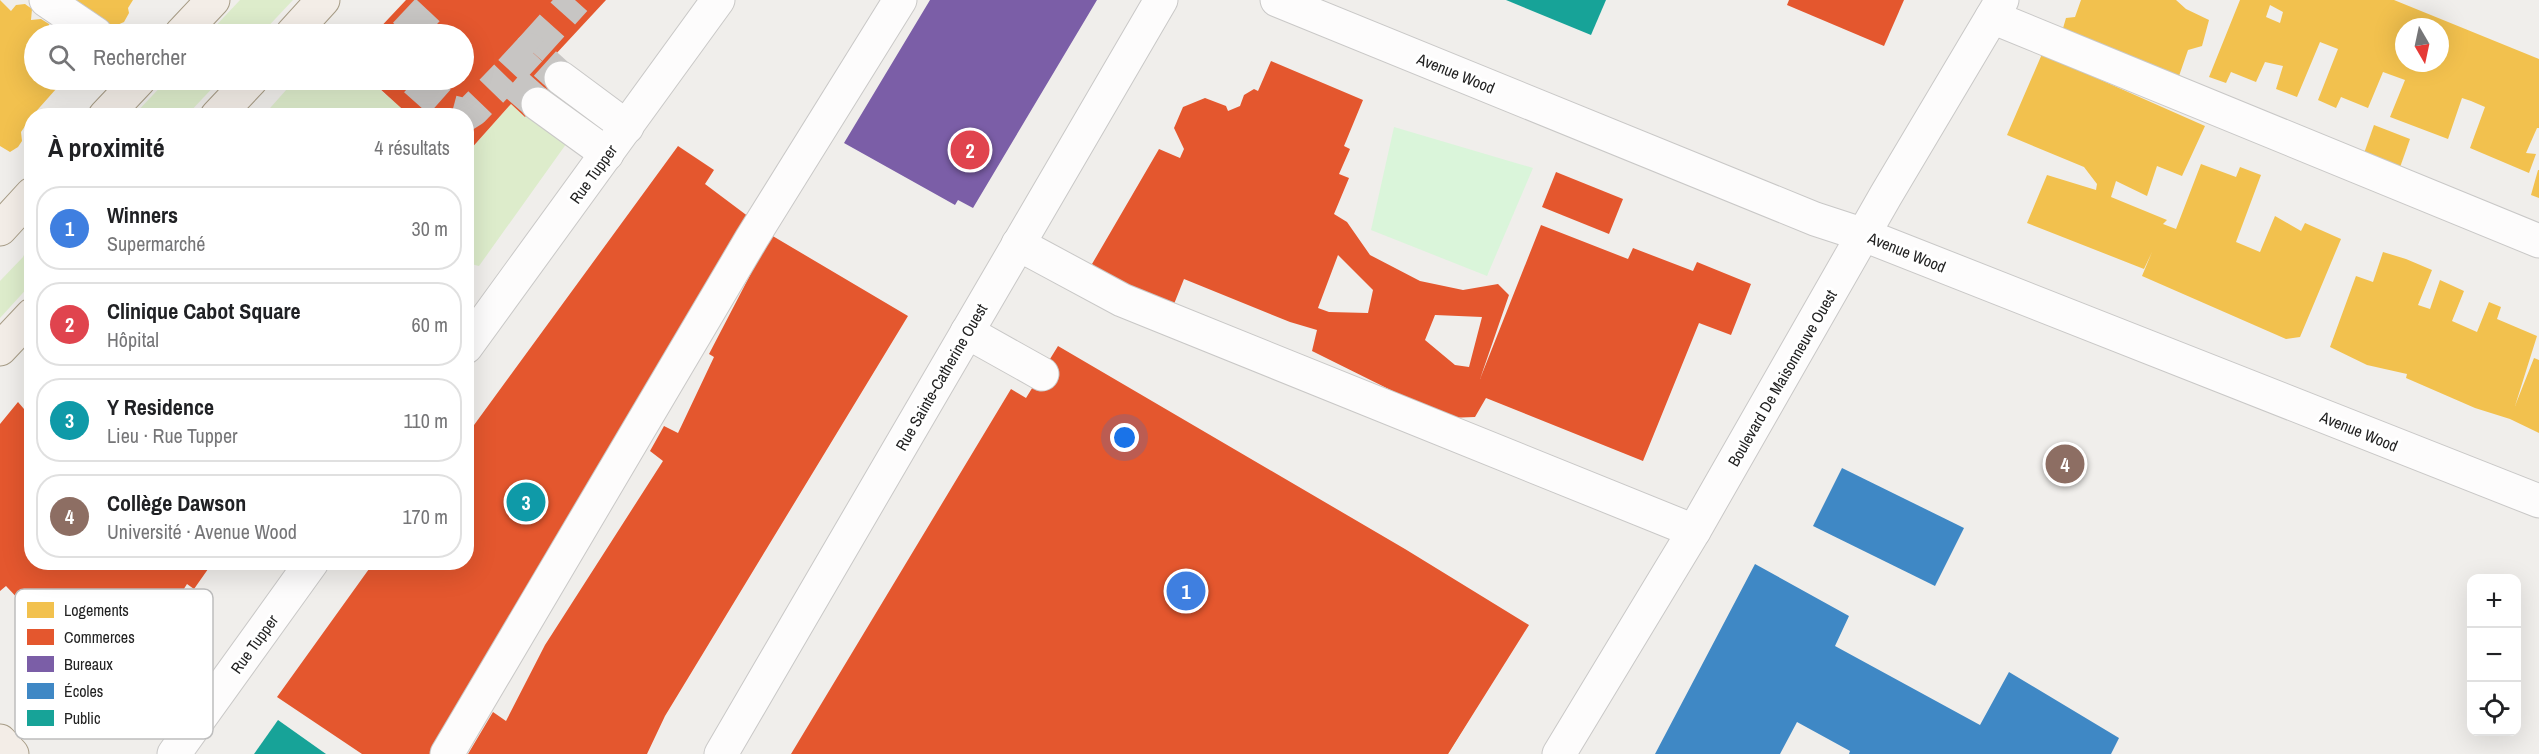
<!DOCTYPE html>
<html lang="fr">
<meta charset="utf-8">
<style>
:root{--surface:#fff;--page:#f2f2f2;--text:#202124;--muted:#757577;--line:#e0e0e0;--accent:#1a73e8}
body{margin:0;font-family:"Archivo Narrow",sans-serif;background:var(--page);color:var(--text)}
.controls{position:absolute;right:18px;bottom:18px;display:grid;overflow:hidden;border-radius:12px;box-shadow:0 6px 24px #0002}
.controls button{width:54px;height:54px;display:grid;place-items:center;padding:0;border:0;border-bottom:2px solid var(--line);background:var(--surface);color:var(--text);font:30px sans-serif}
.compass{position:absolute;left:2395px;top:18px;width:54px;height:54px;border-radius:50%;background:var(--surface);box-shadow:0 6px 24px #0002;rotate:171deg}
.you{position:absolute;left:1125px;top:438px;width:21px;height:21px;margin:-15px;border:4px solid #fff;border-radius:50%;background:#1a73e8;box-shadow:0 0 0 9px #1a73e833}
.badge{display:grid;place-items:center;width:39px;height:39px;border-radius:50%;background:var(--accent);color:#fff;font-size:20px;font-weight:700}
.pin{position:absolute;translate:-50% -50%;border:3px solid #fff;box-shadow:0 2px 6px #0006}
.list{margin:0;padding:0;list-style:none}
h2{display:flex;justify-content:space-between;align-items:center;height:78px;margin:0;padding:0 24px;font-size:26px}
h2 small{font-size:20px;font-weight:400;color:var(--muted)}
.list li{display:grid;grid-template-columns:39px 1fr auto;gap:18px;align-items:center;box-sizing:border-box;height:84px;margin:0 12px 12px;padding:0 12px;border:2px solid var(--line);border-radius:24px}
.list b{display:block;font-size:22px;white-space:nowrap}
.list p{margin:0;font-size:20px;white-space:nowrap;color:var(--muted)}
.list em{font-size:20px;font-style:normal;color:var(--muted)}
.icon{flex:none;width:33px;height:33px;fill:none;stroke:currentColor;stroke-width:2;stroke-linecap:round;stroke-linejoin:round}
.map{position:relative;flex:none;width:2539px;height:754px;overflow:hidden}
.search{position:absolute;background:var(--surface);box-shadow:0 6px 24px #0002;left:24px;top:24px;width:450px;height:66px;display:flex;align-items:center;gap:15px;box-sizing:border-box;padding:0 21px;border-radius:33px;color:var(--muted);font-size:22px}
.panel{position:absolute;background:var(--surface);box-shadow:0 6px 24px #0002;left:24px;top:108px;width:450px;height:462px;border-radius:24px}
.map>svg:first-child{display:block}
</style>
<div class="map">
<svg width="2539" height="754" viewBox="0 0 2539 754">
<rect width="100%" height="100%" fill="#f0eeeb"/>
<g fill="#ddeccb">
<path d="M 240,0 L 293,0 L 261,34 L 208,34 Z"/>
<path d="M 167,80 L 220,80 L 187,115 L 134,115 Z"/>
<path d="M 295,80 L 388,80 L 379,89 L 410,115 L 263,116 Z"/>
<path d="M 511,104 L 525,117 L 530,112 L 569,140 L 479,266 L 467,263 L 466,149 L 469,151 Z"/>
<path d="M 31,240 L 31,284 L 0,318 L 0,281 L 23,257 Z"/>
</g>
<path fill="#daf5da" d="M 1394,127 L 1533,168 L 1487,276 L 1371,230 Z"/>
<g fill="#f2c14e" fill-rule="evenodd">
<path d="M 0,0 L 11,11 L 16,5 L 25,4 L 32,9 L 31,20 L 41,19 L 49,24 L 52,34 L 34,34 L 34,80 L 64,80 L 32,116 L 21,132 L 22,141 L 18,147 L 10,152 L 0,146 Z"/>
<path d="M 75,0 L 133,0 L 128,8 L 129,13 L 124,22 L 115,26 L 109,25 L 98,15 Z"/>
<path d="M 2081,0 L 2176,0 L 2186,9 L 2209,20 L 2202,46 L 2188,50 L 2179,76 L 2061,35 L 2066,18 L 2075,17 Z"/>
<path d="M 2240,0 L 2394,0 L 2539,59 L 2539,128 L 2537,128 L 2526,153 L 2536,154 L 2529,173 L 2470,148 L 2485,107 L 2471,101 L 2462,98 L 2448,139 L 2390,117 L 2405,80 L 2383,72 L 2368,108 L 2341,97 L 2336,108 L 2318,100 L 2338,49 L 2320,42 L 2297,97 L 2276,89 L 2283,66 L 2265,62 L 2256,82 L 2231,72 L 2226,83 L 2209,77 ZM 2270,5 L 2283,12 L 2280,23 L 2266,17 ZM 2404,27 L 2440,27 L 2440,63 L 2404,63 Z"/>
<path d="M 2042,54 L 2205,126 L 2182,176 L 2157,166 L 2147,196 L 2116,181 L 2111,197 L 2167,220 L 2163,224 L 2176,229 L 2201,164 L 2236,177 L 2240,167 L 2261,175 L 2236,242 L 2260,252 L 2275,216 L 2301,231 L 2305,223 L 2341,239 L 2300,337 L 2286,339 L 2142,276 L 2152,252 L 2144,269 L 2027,223 L 2047,175 L 2096,190 L 2097,184 L 2084,167 L 2007,135 Z"/>
<path d="M 2374,125 L 2410,139 L 2398,173 L 2362,159 Z"/>
<path d="M 2538,170 L 2539,170 L 2539,198 L 2531,195 Z"/>
<path d="M 2383,252 L 2406,259 L 2432,270 L 2418,305 L 2430,309 L 2440,280 L 2464,291 L 2452,321 L 2477,332 L 2489,302 L 2501,307 L 2497,319 L 2537,336 L 2515,406 L 2534,358 L 2539,360 L 2539,433 L 2510,419 L 2475,408 L 2406,378 L 2407,374 L 2367,365 L 2330,347 L 2356,276 L 2373,282 Z"/>
<path d="M 1095,399 L 1227,477 L 1208,510 L 1493,680 L 1448,754 L 1334,754 L 1138,631 L 1098,699 L 1010,648 L 1046,586 L 1009,566 L 1013,559 L 1004,553 Z"/>
</g>
<g fill="#e4572e" fill-rule="evenodd">
<path d="M 406,0 L 606,0 L 554,56 L 570,70 L 525,117 L 511,104 L 469,151 L 466,149 L 466,116 L 410,116 L 379,88 L 388,80 L 464,80 L 464,34 L 374,34 Z"/>
<path d="M 1789,0 L 1904,0 L 1884,46 L 1787,5 Z"/>
<path d="M 1271,61 L 1363,100 L 1344,146 L 1350,149 L 1339,174 L 1349,178 L 1334,214 L 1347,222 L 1370,255 L 1420,281 L 1463,290 L 1498,284 L 1509,295 L 1480,379 L 1541,225 L 1628,259 L 1633,248 L 1693,271 L 1697,262 L 1751,284 L 1731,335 L 1699,323 L 1643,461 L 1486,398 L 1475,417 L 1447,418 L 1312,351 L 1317,330 L 1290,322 L 1184,279 L 1172,309 L 1123,290 L 1092,264 L 1159,149 L 1180,158 L 1184,149 L 1174,128 L 1183,107 L 1205,98 L 1226,106 L 1228,111 L 1240,106 L 1244,95 L 1254,89 L 1258,91 ZM 1338,255 L 1373,290 L 1368,313 L 1329,312 L 1318,308 ZM 1435,315 L 1482,317 L 1469,367 L 1455,365 L 1425,340 Z"/>
<path d="M 678,146 L 714,170 L 705,184 L 749,217 L 432,754 L 362,754 L 277,697 L 374,562 L 466,562 L 466,436 Z"/>
<path d="M 1556,172 L 1623,199 L 1609,234 L 1542,207 Z"/>
<path d="M 771,235 L 908,316 L 665,716 L 647,754 L 468,754 L 493,712 L 506,721 L 545,645 L 663,461 L 650,451 L 664,426 L 678,433 L 714,357 L 709,354 Z"/>
<path d="M 1058,346 L 1405,549 L 1529,625 L 1448,754 L 791,754 L 1011,389 L 1026,398 Z"/>
<path d="M 32,401 L 32,562 L 213,562 L 194,589 L 187,584 L 180,595 L 187,599 L 109,710 L 50,645 L 56,639 L 6,586 L 0,591 L 0,424 L 18,402 L 24,409 Z"/>
</g>
<path fill="#7b5ea7" d="M 930,0 L 1097,0 L 973,208 L 958,200 L 955,205 L 844,143 Z"/>
<g fill="#3f88c5">
<path d="M 1842,468 L 1964,528 L 1935,586 L 1813,526 Z"/>
<path d="M 1755,564 L 1849,616 L 1835,646 L 1980,725 L 2009,672 L 2119,738 L 2111,754 L 1849,754 L 1850,751 L 1797,722 L 1780,754 L 1655,754 Z"/>
</g>
<g fill="#17a398">
<path d="M 1506,0 L 1606,0 L 1591,35 Z"/>
<path d="M 278,720 L 326,754 L 254,754 Z"/>
</g>
<g fill="none" stroke-linecap="round" stroke-linejoin="round">
<g stroke="#c7c5c3" stroke-width="33" stroke-dasharray="33 16" stroke-linecap="butt">
<path d="M 405,34 L 437,0"/>
<path d="M 530,50 L 575,0"/>
<path d="M 415,80 L 450,111 L 465,115 L 473,110 L 506,76"/>
<path d="M 538,104 L 506,76 L 530,50 L 561,78"/>
</g>
<g stroke="#c9c8c7" stroke-width="35">
<g id="minor">
<path d="M 46,0 L 96,34"/>
<path d="M 1277,0 L 1815,219 L 1864,235 L 2539,501"/>
<path d="M 1992,17 L 2539,241"/>
<path d="M 561,78 L 627,127"/>
<path d="M 538,104 L 607,154"/>
<path d="M 1018,244 L 1122,300 L 1694,531"/>
<path d="M 967,332 L 1042,374"/>
<path d="M 466,347 L 718,0"/>
<path d="M 174,754 L 312,562"/>
<path d="M 447,754 L 752,238 L 900,0"/>
<path d="M 721,754 L 1161,0"/>
<path d="M 1559,754 L 1694,531 L 1886,195 L 2002,0"/>
</g>
</g>
<g stroke="#a79c86" stroke-width="35">
<g id="major">
<path d="M 181,34 L 213,0"/>
<path d="M 292,34 L 323,0"/>
<path d="M 105,116 L 139,80"/>
<path d="M 217,116 L 251,80"/>
<path d="M 0,229 L 32,194"/>
<path d="M 0,349 L 32,315"/>
<path d="M 0,741 L 12,754"/>
</g>
</g>
<use href="#minor" stroke="#fdfcfc" stroke-width="33"/>
<use href="#major" stroke="#f3ede7" stroke-width="33"/>
</g>
<g text-anchor="middle" stroke-width="6" stroke-linejoin="round" paint-order="stroke">
<g font-size="16" fill="#222" stroke="#fff">
<text transform="translate(1456 73) rotate(22)" y="6">Avenue Wood</text>
<text transform="translate(593 174) rotate(-54)" y="6">Rue Tupper</text>
<text transform="translate(1907 252) rotate(22)" y="6">Avenue Wood</text>
<text transform="translate(941 377) rotate(-60)" y="6">Rue Sainte-Catherine Ouest</text>
<text transform="translate(1782 378) rotate(-60)" y="6">Boulevard De Maisonneuve Ouest</text>
<text transform="translate(2359 431) rotate(22)" y="6">Avenue Wood</text>
<text transform="translate(254 644) rotate(-54)" y="6">Rue Tupper</text>
</g>
</g>
<rect x="15" y="589" width="198" height="150" rx="9" fill="#fff" stroke="#bdbdbd" stroke-width="1.5"/>
<rect x="27" y="602" width="27" height="16" fill="#f2c14e"/>
<rect x="27" y="629" width="27" height="16" fill="#e4572e"/>
<rect x="27" y="656" width="27" height="16" fill="#7b5ea7"/>
<rect x="27" y="683" width="27" height="16" fill="#3f88c5"/>
<rect x="27" y="710" width="27" height="16" fill="#17a398"/>
<g font-size="16" fill="#222">
<text x="64" y="616">Logements</text>
<text x="64" y="643">Commerces</text>
<text x="64" y="670">Bureaux</text>
<text x="64" y="697">Écoles</text>
<text x="64" y="724">Public</text>
</g>
</svg>
<div class="controls">
<button>+</button>
<button>−</button>
<button><svg class="icon" aria-label="locate" viewBox="0 0 24 24"><circle cx="12" cy="12" r="6"/><path d="M12 2v4M12 18v4M2 12h4M18 12h4"/></svg></button>
</div>
<svg class="compass" viewBox="-18 -18 36 36"><path d="M0-13l5 13h-10z" fill="#e53935"/><path d="M0 13l5-13h-10z" fill="#757577"/></svg>
<div class="you"></div>
<div class="pin badge" style="left:1186px;top:591px;background:#3f7fe0">1</div>
<div class="pin badge" style="left:970px;top:150px;background:#e0444e">2</div>
<div class="pin badge" style="left:526px;top:502px;background:#0f9aa8">3</div>
<div class="pin badge" style="left:2065px;top:464px;background:#8d6e63">4</div>
<div class="search"><svg class="icon" aria-label="search" viewBox="0 0 24 24"><circle cx="10" cy="10" r="6"/><path d="M15 15l6 6"/></svg>Rechercher</div>
<section class="panel">
<h2>À proximité<small>4 résultats</small></h2>
<ul class="list">
<li><span class="badge" style="background:#3f7fe0">1</span><div><b>Winners</b><p>Supermarché</p></div><em>30 m</em></li>
<li><span class="badge" style="background:#e0444e">2</span><div><b>Clinique Cabot Square</b><p>Hôpital</p></div><em>60 m</em></li>
<li><span class="badge" style="background:#0f9aa8">3</span><div><b>Y Residence</b><p>Lieu · Rue Tupper</p></div><em>110 m</em></li>
<li><span class="badge" style="background:#8d6e63">4</span><div><b>Collège Dawson</b><p>Université · Avenue Wood</p></div><em>170 m</em></li>
</ul>
</section>
</div>
